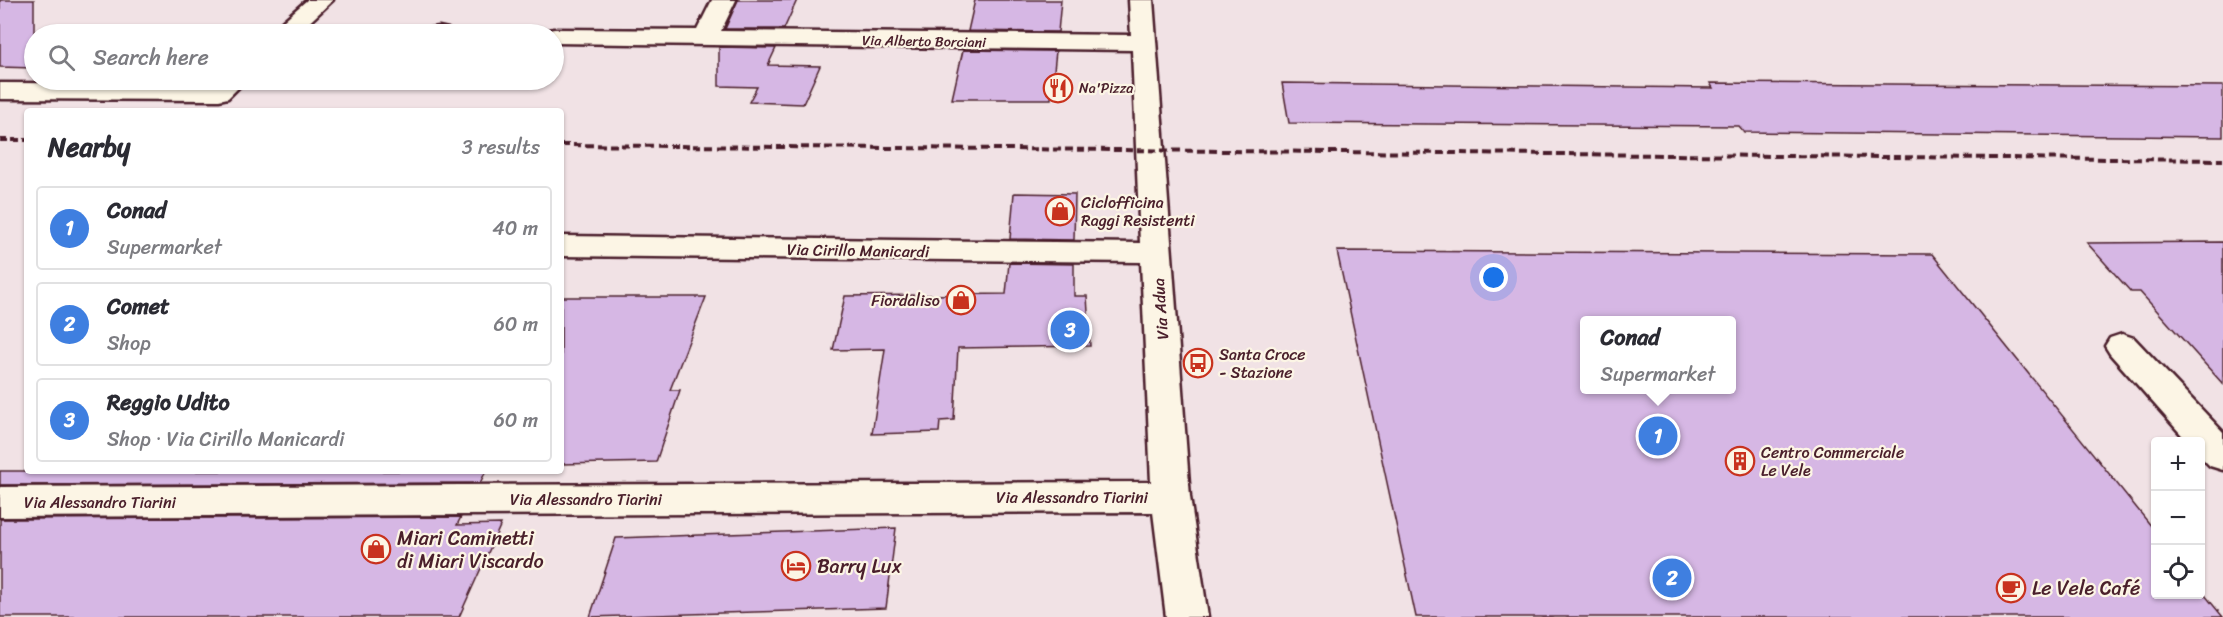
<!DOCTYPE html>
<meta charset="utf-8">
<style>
:root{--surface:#fff;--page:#f2f2f3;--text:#2b2b33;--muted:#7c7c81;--line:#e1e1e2;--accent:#2563eb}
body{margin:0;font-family:Sriracha,sans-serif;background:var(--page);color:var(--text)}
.controls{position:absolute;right:18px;bottom:18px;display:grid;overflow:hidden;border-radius:6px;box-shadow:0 2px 4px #0004}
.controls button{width:54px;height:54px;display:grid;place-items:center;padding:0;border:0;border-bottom:2px solid var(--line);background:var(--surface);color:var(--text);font:30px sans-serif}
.you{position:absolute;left:1494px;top:278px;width:21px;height:21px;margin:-15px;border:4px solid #fff;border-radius:50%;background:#1a73e8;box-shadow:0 0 0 9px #1a73e833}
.badge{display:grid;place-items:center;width:39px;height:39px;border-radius:50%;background:var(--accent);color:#fff;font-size:20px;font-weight:700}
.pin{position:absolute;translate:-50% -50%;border:3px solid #fff;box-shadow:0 2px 6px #0006}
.popup{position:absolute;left:1580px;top:316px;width:156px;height:78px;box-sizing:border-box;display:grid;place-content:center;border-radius:6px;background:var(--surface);filter:drop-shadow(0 2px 4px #0005);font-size:20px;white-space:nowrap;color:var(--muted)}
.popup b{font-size:22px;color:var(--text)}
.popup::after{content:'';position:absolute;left:50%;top:100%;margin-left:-12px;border:12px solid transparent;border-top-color:var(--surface)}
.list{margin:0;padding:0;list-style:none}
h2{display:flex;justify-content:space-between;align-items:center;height:78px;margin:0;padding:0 24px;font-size:26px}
h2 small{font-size:20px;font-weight:400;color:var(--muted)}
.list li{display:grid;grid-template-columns:39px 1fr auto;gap:18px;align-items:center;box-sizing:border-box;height:84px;margin:0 12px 12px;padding:0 12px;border:2px solid var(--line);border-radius:6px}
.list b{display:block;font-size:22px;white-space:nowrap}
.list p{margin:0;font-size:20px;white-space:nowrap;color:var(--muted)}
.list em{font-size:20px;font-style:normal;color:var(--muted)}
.icon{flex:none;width:33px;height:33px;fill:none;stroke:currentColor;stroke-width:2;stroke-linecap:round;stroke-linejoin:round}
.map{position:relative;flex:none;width:2223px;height:617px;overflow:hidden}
.search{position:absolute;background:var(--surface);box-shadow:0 2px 4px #0004;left:24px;top:24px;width:540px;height:66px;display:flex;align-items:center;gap:15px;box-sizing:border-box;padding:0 21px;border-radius:33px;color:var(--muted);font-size:22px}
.panel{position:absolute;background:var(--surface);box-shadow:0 2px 4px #0004;left:24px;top:108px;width:540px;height:366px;border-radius:6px}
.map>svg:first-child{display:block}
</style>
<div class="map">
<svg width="2223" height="617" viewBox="0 0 2223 617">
<rect width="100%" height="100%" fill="#f1e2e5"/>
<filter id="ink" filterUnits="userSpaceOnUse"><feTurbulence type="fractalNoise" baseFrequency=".0167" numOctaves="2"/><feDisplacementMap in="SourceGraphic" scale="12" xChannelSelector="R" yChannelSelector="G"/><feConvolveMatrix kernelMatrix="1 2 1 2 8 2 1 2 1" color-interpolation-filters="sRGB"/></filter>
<g filter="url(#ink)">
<g fill="#d6b7e4" stroke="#4a1f2b" stroke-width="1.5" fill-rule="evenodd">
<path d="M 0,0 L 34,0 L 34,68 L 0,67 Z"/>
<path d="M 738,0 L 797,0 L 784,29 L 725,29 Z"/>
<path d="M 975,0 L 1061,0 L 1058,32 L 968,31 Z"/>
<path d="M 719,47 L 776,48 L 768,65 L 820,66 L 803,104 L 749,102 L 757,87 L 719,86 Z"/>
<path d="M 963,50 L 1056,51 L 1051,99 L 952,99 Z"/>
<path d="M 1282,83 L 1713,88 L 1710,83 L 2223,86 L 2223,137 L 1744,132 L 1739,126 L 1289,123 Z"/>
<path d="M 1014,193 L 1075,194 L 1074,240 L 1010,239 Z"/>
<path d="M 2223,242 L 2223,384 L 2140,292 L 2131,292 L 2087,243 Z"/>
<path d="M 1337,251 L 1932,254 L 2156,532 L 2156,594 L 2200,594 L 2200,589 L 2223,617 L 1416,617 ZM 1584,321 L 1731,321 L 1731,390 L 1584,390 Z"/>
<path d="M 1009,263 L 1074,264 L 1074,296 L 1087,296 L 1090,346 L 958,348 L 954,420 L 940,421 L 939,432 L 872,434 L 885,349 L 833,350 L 845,296 L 1006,294 Z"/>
<path d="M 561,297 L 706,297 L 670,390 L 680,390 L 656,462 L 561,464 Z"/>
<path d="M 0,471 L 486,471 L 480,483 L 0,485 Z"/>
<path d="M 461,517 L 457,525 L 501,524 L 459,617 L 0,617 L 0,519 Z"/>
<path d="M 896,528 L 886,608 L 590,617 L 616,538 Z"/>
</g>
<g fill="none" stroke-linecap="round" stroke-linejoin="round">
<g stroke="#4a1f2b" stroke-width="5">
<g id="minor">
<path d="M 307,0 L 333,0 L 297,34 L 271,34 L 274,29 Z"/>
<path d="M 712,0 L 736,0 L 721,31 L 1131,35 L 1129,0 L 1153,0 L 1190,497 L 1208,617 L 1166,617 L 1153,512 L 0,517 L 0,487 L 1151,482 L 1141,262 L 561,256 L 561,236 L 1140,243 L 1132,50 L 554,43 L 554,34 L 543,34 L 545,31 L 554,29 L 697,30 Z"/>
<path d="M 439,27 L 448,29 L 451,34 L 422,34 L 425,29 Z"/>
<path d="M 218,80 L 246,80 L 228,98 L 219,100 L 0,99 L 0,83 L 212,84 Z"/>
<path d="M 2122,334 L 2134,338 L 2223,432 L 2223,470 L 2210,466 L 2200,456 L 2200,442 L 2188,442 L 2110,354 L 2105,346 L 2110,338 Z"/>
</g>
</g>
<use href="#minor" fill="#fcf5e5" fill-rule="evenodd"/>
<g stroke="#4a1f2b" stroke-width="4" stroke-dasharray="8 4" stroke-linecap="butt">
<path d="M 0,140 L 27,140"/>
<path d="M 561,145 L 2223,160"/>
</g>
</g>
</g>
<defs>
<g id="restaurant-ring" transform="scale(1.5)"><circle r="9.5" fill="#fcf5e5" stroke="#c8321e" stroke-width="1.5"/><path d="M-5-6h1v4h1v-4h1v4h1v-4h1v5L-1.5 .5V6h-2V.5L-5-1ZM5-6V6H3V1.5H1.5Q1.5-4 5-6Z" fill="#c8321e"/></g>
<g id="shop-ring" transform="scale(1.5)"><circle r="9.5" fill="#fcf5e5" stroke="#c8321e" stroke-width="1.5"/><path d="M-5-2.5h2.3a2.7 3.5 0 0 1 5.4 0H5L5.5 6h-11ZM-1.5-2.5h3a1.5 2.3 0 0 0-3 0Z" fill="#c8321e"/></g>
<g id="bus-ring" transform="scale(1.5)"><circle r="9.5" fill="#fcf5e5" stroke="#c8321e" stroke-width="1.5"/><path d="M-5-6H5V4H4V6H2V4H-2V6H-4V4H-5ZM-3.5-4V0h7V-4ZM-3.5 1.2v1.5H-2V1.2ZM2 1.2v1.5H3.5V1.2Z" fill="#c8321e"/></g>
<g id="building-ring" transform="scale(1.5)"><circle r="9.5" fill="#fcf5e5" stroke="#c8321e" stroke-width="1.5"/><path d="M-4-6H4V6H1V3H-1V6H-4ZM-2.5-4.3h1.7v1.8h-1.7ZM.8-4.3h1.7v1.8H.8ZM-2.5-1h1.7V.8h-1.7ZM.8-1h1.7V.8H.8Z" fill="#c8321e"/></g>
<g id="hotel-ring" transform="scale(1.5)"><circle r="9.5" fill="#fcf5e5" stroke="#c8321e" stroke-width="1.5"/><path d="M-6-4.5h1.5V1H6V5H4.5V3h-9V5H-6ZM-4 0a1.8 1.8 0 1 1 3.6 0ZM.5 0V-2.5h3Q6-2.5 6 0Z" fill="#c8321e"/></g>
<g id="cafe-ring" transform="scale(1.5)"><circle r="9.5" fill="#fcf5e5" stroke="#c8321e" stroke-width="1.5"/><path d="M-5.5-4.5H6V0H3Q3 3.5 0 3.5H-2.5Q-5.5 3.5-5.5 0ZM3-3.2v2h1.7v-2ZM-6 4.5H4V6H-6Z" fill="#c8321e"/></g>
</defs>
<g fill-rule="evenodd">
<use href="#restaurant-ring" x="1058" y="88"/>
<use href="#shop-ring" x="1060" y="211"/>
<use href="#shop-ring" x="961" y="300"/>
<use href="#bus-ring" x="1198" y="363"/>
<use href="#building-ring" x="1740" y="461"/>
<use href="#shop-ring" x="376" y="549"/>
<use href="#hotel-ring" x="796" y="566"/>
<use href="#cafe-ring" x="2011" y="588"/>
</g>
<g text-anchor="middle" stroke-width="4.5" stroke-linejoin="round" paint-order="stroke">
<g font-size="14" fill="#4a1f2b" stroke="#fcf5e5">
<text transform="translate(924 41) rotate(1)" y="5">Via Alberto Borciani</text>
</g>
<g font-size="14" fill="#4a1f2b" stroke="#fcf5e5" text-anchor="start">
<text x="1079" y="93">Na'Pizza</text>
</g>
<g font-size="16" fill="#4a1f2b" stroke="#fcf5e5" text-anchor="start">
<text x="1081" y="208">Ciclofficina<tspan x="1081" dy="18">Raggi Resistenti</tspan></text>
<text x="940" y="306" text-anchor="end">Fiordaliso</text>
<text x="1219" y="360">Santa Croce<tspan x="1219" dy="18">- Stazione</tspan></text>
<text x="1761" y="458">Centro Commerciale<tspan x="1761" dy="18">Le Vele</tspan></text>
</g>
<g font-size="16" fill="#4a1f2b" stroke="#fcf5e5">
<text transform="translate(858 250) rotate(1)" y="6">Via Cirillo Manicardi</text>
<text transform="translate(1160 309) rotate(-94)" y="6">Via Adua</text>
<text x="1072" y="503">Via Alessandro Tiarini</text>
<text x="586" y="505">Via Alessandro Tiarini</text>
<text x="100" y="508">Via Alessandro Tiarini</text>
</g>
<g font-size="20" fill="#4a1f2b" stroke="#fcf5e5" text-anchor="start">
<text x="397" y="545">Miari Caminetti<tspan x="397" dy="23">di Miari Viscardo</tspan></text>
<text x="817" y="573">Barry Lux</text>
<text x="2032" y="595">Le Vele Café</text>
</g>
</g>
</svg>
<div class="controls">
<button>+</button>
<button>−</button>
<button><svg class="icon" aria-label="locate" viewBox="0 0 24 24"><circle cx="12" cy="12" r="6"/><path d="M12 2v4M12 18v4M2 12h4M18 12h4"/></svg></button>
</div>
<div class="you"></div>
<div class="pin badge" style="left:1658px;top:436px;background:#3f7fe0">1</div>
<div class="popup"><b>Conad</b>Supermarket</div>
<div class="pin badge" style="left:1672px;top:578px;background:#3f7fe0">2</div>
<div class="pin badge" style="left:1070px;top:330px;background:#3f7fe0">3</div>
<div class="search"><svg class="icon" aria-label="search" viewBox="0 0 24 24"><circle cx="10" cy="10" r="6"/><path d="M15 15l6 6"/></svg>Search here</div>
<section class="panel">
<h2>Nearby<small>3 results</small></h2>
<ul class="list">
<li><span class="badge" style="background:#3f7fe0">1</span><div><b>Conad</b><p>Supermarket</p></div><em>40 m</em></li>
<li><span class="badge" style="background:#3f7fe0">2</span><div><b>Comet</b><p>Shop</p></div><em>60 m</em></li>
<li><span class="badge" style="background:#3f7fe0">3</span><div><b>Reggio Udito</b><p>Shop · Via Cirillo Manicardi</p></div><em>60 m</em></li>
</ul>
</section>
</div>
